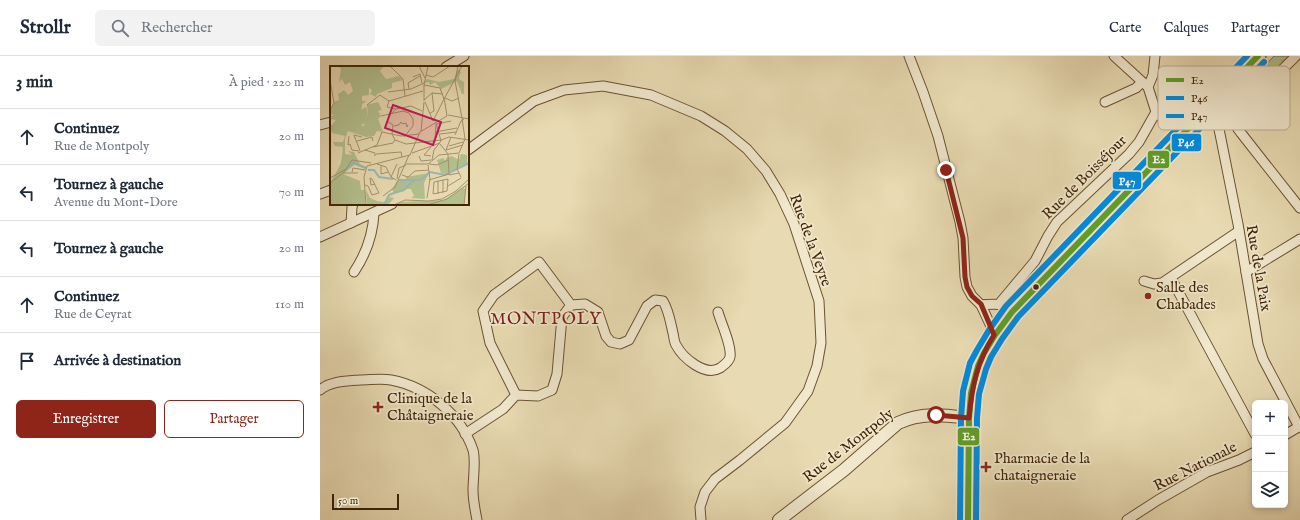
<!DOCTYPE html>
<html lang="fr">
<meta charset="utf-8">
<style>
:root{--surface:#fff;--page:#f2f2f3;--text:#1f2937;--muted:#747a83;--line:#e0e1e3;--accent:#8f2418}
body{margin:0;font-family:"IM FELL English",serif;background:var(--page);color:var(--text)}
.controls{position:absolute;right:12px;bottom:12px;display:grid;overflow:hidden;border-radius:6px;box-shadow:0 2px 6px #0003}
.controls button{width:36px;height:36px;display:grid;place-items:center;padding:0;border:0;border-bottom:1px solid var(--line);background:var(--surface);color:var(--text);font:20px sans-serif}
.scale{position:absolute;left:12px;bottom:10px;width:67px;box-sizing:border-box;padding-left:4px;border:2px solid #412507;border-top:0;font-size:11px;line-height:14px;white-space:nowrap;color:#412507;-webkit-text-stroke:3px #f0e7cd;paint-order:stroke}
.stop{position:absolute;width:12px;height:12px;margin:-9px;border:3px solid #8f2418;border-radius:50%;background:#fff}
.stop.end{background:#8f2418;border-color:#fff;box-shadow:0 1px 4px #0008}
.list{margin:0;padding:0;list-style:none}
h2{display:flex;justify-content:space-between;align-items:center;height:52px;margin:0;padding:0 16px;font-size:17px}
h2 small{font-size:13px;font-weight:400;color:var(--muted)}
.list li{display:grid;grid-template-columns:26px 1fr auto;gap:12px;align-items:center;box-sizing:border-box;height:56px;padding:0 16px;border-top:1px solid var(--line)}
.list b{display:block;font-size:15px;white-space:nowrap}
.list p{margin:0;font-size:13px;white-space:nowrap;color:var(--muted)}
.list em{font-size:13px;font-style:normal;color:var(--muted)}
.actions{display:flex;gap:8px;padding:12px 16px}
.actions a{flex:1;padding:9px 0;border:1px solid var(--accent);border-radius:6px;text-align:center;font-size:14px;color:var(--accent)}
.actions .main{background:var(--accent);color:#fff}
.icon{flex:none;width:22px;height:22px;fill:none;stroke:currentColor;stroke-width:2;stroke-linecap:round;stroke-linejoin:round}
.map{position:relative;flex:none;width:980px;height:464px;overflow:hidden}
header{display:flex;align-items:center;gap:24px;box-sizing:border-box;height:56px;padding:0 20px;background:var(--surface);border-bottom:1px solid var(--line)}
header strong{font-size:19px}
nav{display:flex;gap:22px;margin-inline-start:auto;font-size:14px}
.search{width:280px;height:36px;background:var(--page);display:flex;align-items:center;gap:10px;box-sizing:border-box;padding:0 14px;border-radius:6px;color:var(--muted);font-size:15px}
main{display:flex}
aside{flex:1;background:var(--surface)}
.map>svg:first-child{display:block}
</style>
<header>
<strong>Strollr</strong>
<div class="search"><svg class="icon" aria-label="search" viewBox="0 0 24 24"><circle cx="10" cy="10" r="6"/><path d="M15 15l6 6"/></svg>Rechercher</div>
<nav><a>Carte</a><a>Calques</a><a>Partager</a></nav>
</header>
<main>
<aside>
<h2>3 min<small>À pied · 220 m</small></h2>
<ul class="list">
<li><svg class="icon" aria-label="ahead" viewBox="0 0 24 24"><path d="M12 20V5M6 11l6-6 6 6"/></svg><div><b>Continuez</b><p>Rue de Montpoly</p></div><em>20 m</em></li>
<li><svg class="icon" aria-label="left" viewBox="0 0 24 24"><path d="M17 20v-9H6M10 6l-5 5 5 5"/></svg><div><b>Tournez à gauche</b><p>Avenue du Mont-Dore</p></div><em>70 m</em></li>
<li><svg class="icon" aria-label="left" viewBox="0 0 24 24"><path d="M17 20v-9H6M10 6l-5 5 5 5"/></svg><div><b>Tournez à gauche</b></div><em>20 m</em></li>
<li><svg class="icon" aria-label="ahead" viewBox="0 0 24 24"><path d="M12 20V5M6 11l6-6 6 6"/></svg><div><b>Continuez</b><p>Rue de Ceyrat</p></div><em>110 m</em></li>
<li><svg class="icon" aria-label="arrive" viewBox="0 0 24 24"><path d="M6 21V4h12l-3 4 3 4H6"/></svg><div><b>Arrivée à destination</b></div></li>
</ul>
<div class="actions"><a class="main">Enregistrer</a><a>Partager</a></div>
</aside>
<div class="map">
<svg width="980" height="464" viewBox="0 0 980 464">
<defs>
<pattern id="grass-tufts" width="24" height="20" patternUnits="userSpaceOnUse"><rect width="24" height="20" fill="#b3c08e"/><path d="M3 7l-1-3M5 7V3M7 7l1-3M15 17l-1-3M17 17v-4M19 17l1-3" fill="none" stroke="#939c72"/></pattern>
</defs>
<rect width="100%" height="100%" fill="#e8dab2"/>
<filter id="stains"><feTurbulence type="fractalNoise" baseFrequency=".005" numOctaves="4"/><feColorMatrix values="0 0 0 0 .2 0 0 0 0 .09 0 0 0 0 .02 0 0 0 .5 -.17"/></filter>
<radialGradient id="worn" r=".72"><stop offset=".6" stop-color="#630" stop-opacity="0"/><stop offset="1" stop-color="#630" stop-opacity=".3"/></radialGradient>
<path fill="url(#grass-tufts)" stroke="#7a724a" d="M 954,0 L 973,0 L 933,42 L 925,31 Z"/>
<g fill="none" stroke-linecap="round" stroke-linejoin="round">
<g stroke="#6b5232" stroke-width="11">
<g id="minor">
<path d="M 589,0 L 603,36 L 618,80 L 640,166 L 643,182 L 645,221 L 647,231 L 652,240 L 661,249 L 675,279"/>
<path d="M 794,0 L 828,31 L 836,56 L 840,60 L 864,78"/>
<path d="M 126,11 L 144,0"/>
<path d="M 828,31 L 833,19 L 835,0"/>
<path d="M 897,44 L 921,77 L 980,152"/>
<path d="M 785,46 L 816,32 L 822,26"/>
<path d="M 885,56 L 898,69 L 900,78 L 918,168 L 938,288 L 943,303 L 979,371"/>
<path d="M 0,69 L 11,66"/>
<path d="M 898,69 L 907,68 L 911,64 L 976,0"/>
<path d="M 148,94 L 214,45 L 244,34 L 283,30 L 331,39 L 381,60 L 405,75 L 427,93 L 446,115 L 460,138 L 474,168 L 499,245 L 501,287 L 497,310 L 488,335 L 465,367 L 420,404 L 395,423 L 385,436 L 380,451 L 381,464"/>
<path d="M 0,138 L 11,134"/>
<path d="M 31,167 L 32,151 L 33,148"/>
<path d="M 0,181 L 72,148"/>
<path d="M 34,216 C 46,198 53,178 54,157"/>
<path d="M 926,216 L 980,183"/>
<path d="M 851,222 L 935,378"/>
<path d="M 824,225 L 834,228 L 842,227 L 919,175"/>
<path d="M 679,248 L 715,205 L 728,180 L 737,166 L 809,98 L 819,86 L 836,56"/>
<path d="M 661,249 C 676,248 680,246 692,256"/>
<path d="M 0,334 C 11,325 27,325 40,324 C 50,324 61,322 71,324 C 108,331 141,359 153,394 C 156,405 153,422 153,434 C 153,444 155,454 157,464"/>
<path d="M 196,339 L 170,287 L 163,255 L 174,239 L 219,206 L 251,249"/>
<path d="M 145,378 L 183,353 L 196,339 L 218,340 L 232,334 L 237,318 L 242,261 L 251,249 L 265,248 L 278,256 L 286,280 L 291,286 L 300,288 L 309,284 L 327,250 L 335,244 L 343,245 C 349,255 350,265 353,277 C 354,281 354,286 356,289 C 363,302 385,321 400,312 C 404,309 409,306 410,301 C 412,290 401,267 398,256"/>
<path d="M 965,379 L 980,370"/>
<path d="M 807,464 L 838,444 L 887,416 L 919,404 L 935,396"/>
</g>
</g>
<g stroke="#6b5232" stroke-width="14">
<path id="tertiary" d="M 459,464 L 524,414 L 578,367 C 602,356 623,359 649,362"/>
</g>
<g stroke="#412507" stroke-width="17">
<path id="primary" d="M 648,464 L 649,362 L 651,337 L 658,310 L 664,297 L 675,279 L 692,256 L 938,0"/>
</g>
<use href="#minor" stroke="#f0e7cd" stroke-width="9"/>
<use href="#tertiary" stroke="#f0e7cd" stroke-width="12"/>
<use href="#primary" stroke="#e8dab2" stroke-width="15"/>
<g stroke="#f0e7cd" stroke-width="9">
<path id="bus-1" d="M 648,464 L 649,362 L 651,337 L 658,310 L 664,297 L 675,279 L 692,256 L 938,0"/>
</g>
<g stroke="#f0e7cd" stroke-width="9">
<path id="bus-2" d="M 656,464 L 657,362 L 659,338 L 666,313 L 671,301 L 682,283 L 698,261 L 944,6"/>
</g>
<g stroke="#f0e7cd" stroke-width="9">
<path id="bus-3" d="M 640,464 L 641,362 L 643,335 L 650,307 L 657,294 L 669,274 L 686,250 L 927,0"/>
</g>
<use href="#bus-1" stroke="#609e28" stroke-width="6"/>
<use href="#bus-2" stroke="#008be0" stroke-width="6"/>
<use href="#bus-3" stroke="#008be0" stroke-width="6"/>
</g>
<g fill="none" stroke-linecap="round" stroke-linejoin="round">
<path stroke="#8f2418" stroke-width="5" d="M 616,359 L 649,362 C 652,330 657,306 674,279 L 661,248 L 652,240 L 647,231 L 645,221 L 643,182 L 626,114"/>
</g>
<circle fill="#412507" stroke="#f0e7cd" stroke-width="1.5" cx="716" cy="231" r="3.5"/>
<g fill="#8f2418" stroke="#f0e7cd" stroke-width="1.5">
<circle cx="828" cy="240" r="4"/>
<path d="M56 345h4v4h4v4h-4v4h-4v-4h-4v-4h4z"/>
<path d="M664 405h4v4h4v4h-4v4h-4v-4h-4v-4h4z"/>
</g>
<g text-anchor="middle" stroke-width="3.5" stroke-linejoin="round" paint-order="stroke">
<g font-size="15" fill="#412507" stroke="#f0e7cd">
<text transform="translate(764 121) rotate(-45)" y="5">Rue de Boisséjour</text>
<text transform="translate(491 184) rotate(70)" y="5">Rue de la Veyre</text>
<text transform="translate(939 212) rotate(80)" y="5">Rue de la Paix</text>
<text transform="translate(528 389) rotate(-38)" y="5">Rue de Montpoly</text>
<text transform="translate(875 410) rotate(-27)" y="5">Rue Nationale</text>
</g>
<g font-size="15" fill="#412507" stroke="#f0e7cd" text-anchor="start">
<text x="836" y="236">Salle des<tspan x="836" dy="17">Chabades</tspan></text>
<text x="67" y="347">Clinique de la<tspan x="67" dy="17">Châtaigneraie</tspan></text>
<text x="674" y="407">Pharmacie de la<tspan x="674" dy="17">chataigneraie</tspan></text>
</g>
<g font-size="17" letter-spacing="1" fill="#7a1f14" stroke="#f0e7cd">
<text x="226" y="268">MONTPOLY</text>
</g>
</g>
<g transform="translate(10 10)">
<rect width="139" height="139" fill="#e8dab2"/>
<path d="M 128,3 L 132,8 L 130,7 L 129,13 L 134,16 L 134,28 L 132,28 L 127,15 L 111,23 L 105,16 L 100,19 L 99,16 L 94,17 L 97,13 L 109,16 L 124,13 ZM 32,30 L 32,35 L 36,35 L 32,38 L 31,44 L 36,41 L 38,50 L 28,48 L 35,57 L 30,59 L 18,57 L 11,60 L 12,53 L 16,52 ZM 99,107 L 94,117 L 95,133 L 81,132 L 84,130 L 81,123 L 75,123 L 81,118 L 82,114 L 76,114 L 76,111 ZM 133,122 L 136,123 L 134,139 L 65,139 L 71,136 L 114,134 Z" fill="#b3c08e"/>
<path d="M 54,0 L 50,5 L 56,13 L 69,10 L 73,14 L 62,17 L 62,22 L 47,28 L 46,31 L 40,28 L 42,25 L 39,21 L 39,29 L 32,30 L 32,35 L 36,35 L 32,38 L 31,44 L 24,44 L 33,61 L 35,56 L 31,55 L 27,46 L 38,50 L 37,39 L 48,36 L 52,44 L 48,45 L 51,50 L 48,53 L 53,66 L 47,65 L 44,70 L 36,71 L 18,65 L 15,73 L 15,88 L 22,89 L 18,85 L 24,86 L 30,98 L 36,101 L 35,103 L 25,98 L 13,108 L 30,115 L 31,124 L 35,124 L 35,139 L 0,139 L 0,118 L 11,97 L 13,81 L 5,80 L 3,76 L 13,76 L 15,70 L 2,67 L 0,61 L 6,54 L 0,53 L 0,50 L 5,49 L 0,48 L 0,45 L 5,35 L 9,34 L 8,28 L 14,24 L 18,29 L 23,25 L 20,16 L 15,19 L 12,13 L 9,16 L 11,3 L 9,1 ZM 36,124 L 40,132 L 47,135 L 54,136 L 60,131 L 64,132 L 58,139 L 37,139 Z" fill="#b3c08e"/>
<path d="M 131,88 L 137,89 L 137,97 L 130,102 L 116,108 L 111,107 L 107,94 L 113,92 L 116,95 L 116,92 L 122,90 L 129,94 Z" fill="#b3c08e"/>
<path d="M 67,115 L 81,115 L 81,117 L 70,126 L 64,127 L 62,123 Z" fill="#b3c08e"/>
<path fill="none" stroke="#98bab3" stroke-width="2" d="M 16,104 L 23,97 L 36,102M 38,104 L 44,104 L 49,111 L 63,113M 68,114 L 84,114M 64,127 L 74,124 L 84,114 L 91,114 L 100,106 L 115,109 L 139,97M 54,139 L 59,129 L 64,127"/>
<path fill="none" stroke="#a5926e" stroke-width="1" d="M 60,0 L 73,13 L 75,30M 89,0 L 95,12M 98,0 L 94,19 L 110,22 L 114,33M 128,0 L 125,15 L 132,52M 96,9 L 103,11 L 120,0M 83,11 L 90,8 L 92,17M 0,14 L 4,37 L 0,44M 94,19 L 94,35M 79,23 L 78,17 L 90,10M 58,26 L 81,23 L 94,17M 115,32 L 122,35 L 129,32M 114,33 L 132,0M 94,34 L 102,27 L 113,28M 59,35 L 93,25M 59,35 L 57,41 L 66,43M 95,36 L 103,55M 37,39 L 50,29 L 59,35M 62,47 L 66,43 L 81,40 L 92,45M 100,47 L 104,45 L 102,27M 118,49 L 139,53M 51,50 L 73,45 L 79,47 L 83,53 L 83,60 L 74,71M 57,55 L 63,59 L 62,68 L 65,74 L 76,78 L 111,74 L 119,71 L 139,74M 103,55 L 114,33M 107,58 L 121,55M 64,60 L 69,59 L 71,56 L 73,58 L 76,57 L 77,61 L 78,59M 91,65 L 94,36M 105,66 L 127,62M 110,68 L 126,66M 125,69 L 131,55 L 134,53M 19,70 L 18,79 L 20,78 L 22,84 L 29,85M 27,75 L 42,71 L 43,75M 105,75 L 106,58M 110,78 L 118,88 L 119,109 L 129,107M 119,80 L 133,76M 43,81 L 63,77 L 65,74M 101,81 L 94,89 L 101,90M 35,84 L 45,87 L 45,90M 116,84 L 133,79M 116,84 L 121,71M 30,85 L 24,69 L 32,71M 28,87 L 47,79 L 52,66 L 71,70 L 89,68M 82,87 L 110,77M 129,87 L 135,73 L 132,52M 46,88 L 71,86 L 72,91M 129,88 L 127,103 L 131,111M 89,90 L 91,95 L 101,94M 102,94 L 104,84 L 111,75 L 106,57M 47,98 L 56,101 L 61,111M 76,98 L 98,98M 98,98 L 109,89 L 129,87M 99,98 L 107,99 L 118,94M 51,100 L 51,108 L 58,106M 22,106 L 23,102 L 35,104M 13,107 L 28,107M 72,109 L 78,111 L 85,105 L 99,104M 0,112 L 16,103M 67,113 L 69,102 L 76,99M 118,113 L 117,125 L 103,128 L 104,116 ZM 66,114 L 61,111 L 67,98M 99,114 L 119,108M 113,114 L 113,127M 0,117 L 14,106 L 22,94 L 41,97M 35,119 L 38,120 L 42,129 L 49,127 L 42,113 L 40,112 L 41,119 L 45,118M 118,120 L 131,112M 108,128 L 108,115M 53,130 L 65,121 L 79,89M 97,132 L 100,113 L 98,99M 36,139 L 34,111 L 37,100 L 80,89 L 90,66 L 117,50 L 114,31M 64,139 L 75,134 L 99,135 L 112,133 L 126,125 L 139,113M 97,139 L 117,133 L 138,118M 134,139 L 136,120"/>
<path fill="#c2185b" fill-opacity="0.15" stroke="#c2185b" stroke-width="2" d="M 63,39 L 111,56 L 103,79 L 55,62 Z"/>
<rect width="139" height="139" fill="none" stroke="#412507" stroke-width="2"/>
</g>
<rect x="838" y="10" width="132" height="64" rx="6" fill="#f0e7cd" stroke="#bcad92" stroke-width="1"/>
<rect x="846" y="22" width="18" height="4" fill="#609e28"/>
<rect x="846" y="40" width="18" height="4" fill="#008be0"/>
<rect x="846" y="58" width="18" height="4" fill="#008be0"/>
<g font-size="11" fill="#412507">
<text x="871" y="28">E2</text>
<text x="871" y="46">P46</text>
<text x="871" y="64">P47</text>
</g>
<g stroke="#f0e7cd" stroke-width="1.5">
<rect x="851" y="77" width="31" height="19" rx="4" fill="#008be0"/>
<rect x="827" y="94" width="23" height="19" rx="4" fill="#609e28"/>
<rect x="792" y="115" width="30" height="19" rx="4" fill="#008be0"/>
<rect x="637" y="371" width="23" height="19" rx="4" fill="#609e28"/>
</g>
<g font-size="11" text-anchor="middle" font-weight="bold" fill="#fff">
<text x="866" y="90">P46</text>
<text x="839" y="107">E2</text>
<text x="807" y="129">P47</text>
<text x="649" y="384">E2</text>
</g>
<rect width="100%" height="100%" filter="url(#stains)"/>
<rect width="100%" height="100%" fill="url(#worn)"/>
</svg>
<div class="controls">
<button>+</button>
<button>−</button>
<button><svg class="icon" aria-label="layers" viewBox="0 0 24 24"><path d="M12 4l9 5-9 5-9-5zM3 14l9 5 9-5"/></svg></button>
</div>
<div class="scale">50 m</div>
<div class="stop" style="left:616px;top:359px"></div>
<div class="stop end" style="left:626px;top:114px"></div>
</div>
</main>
